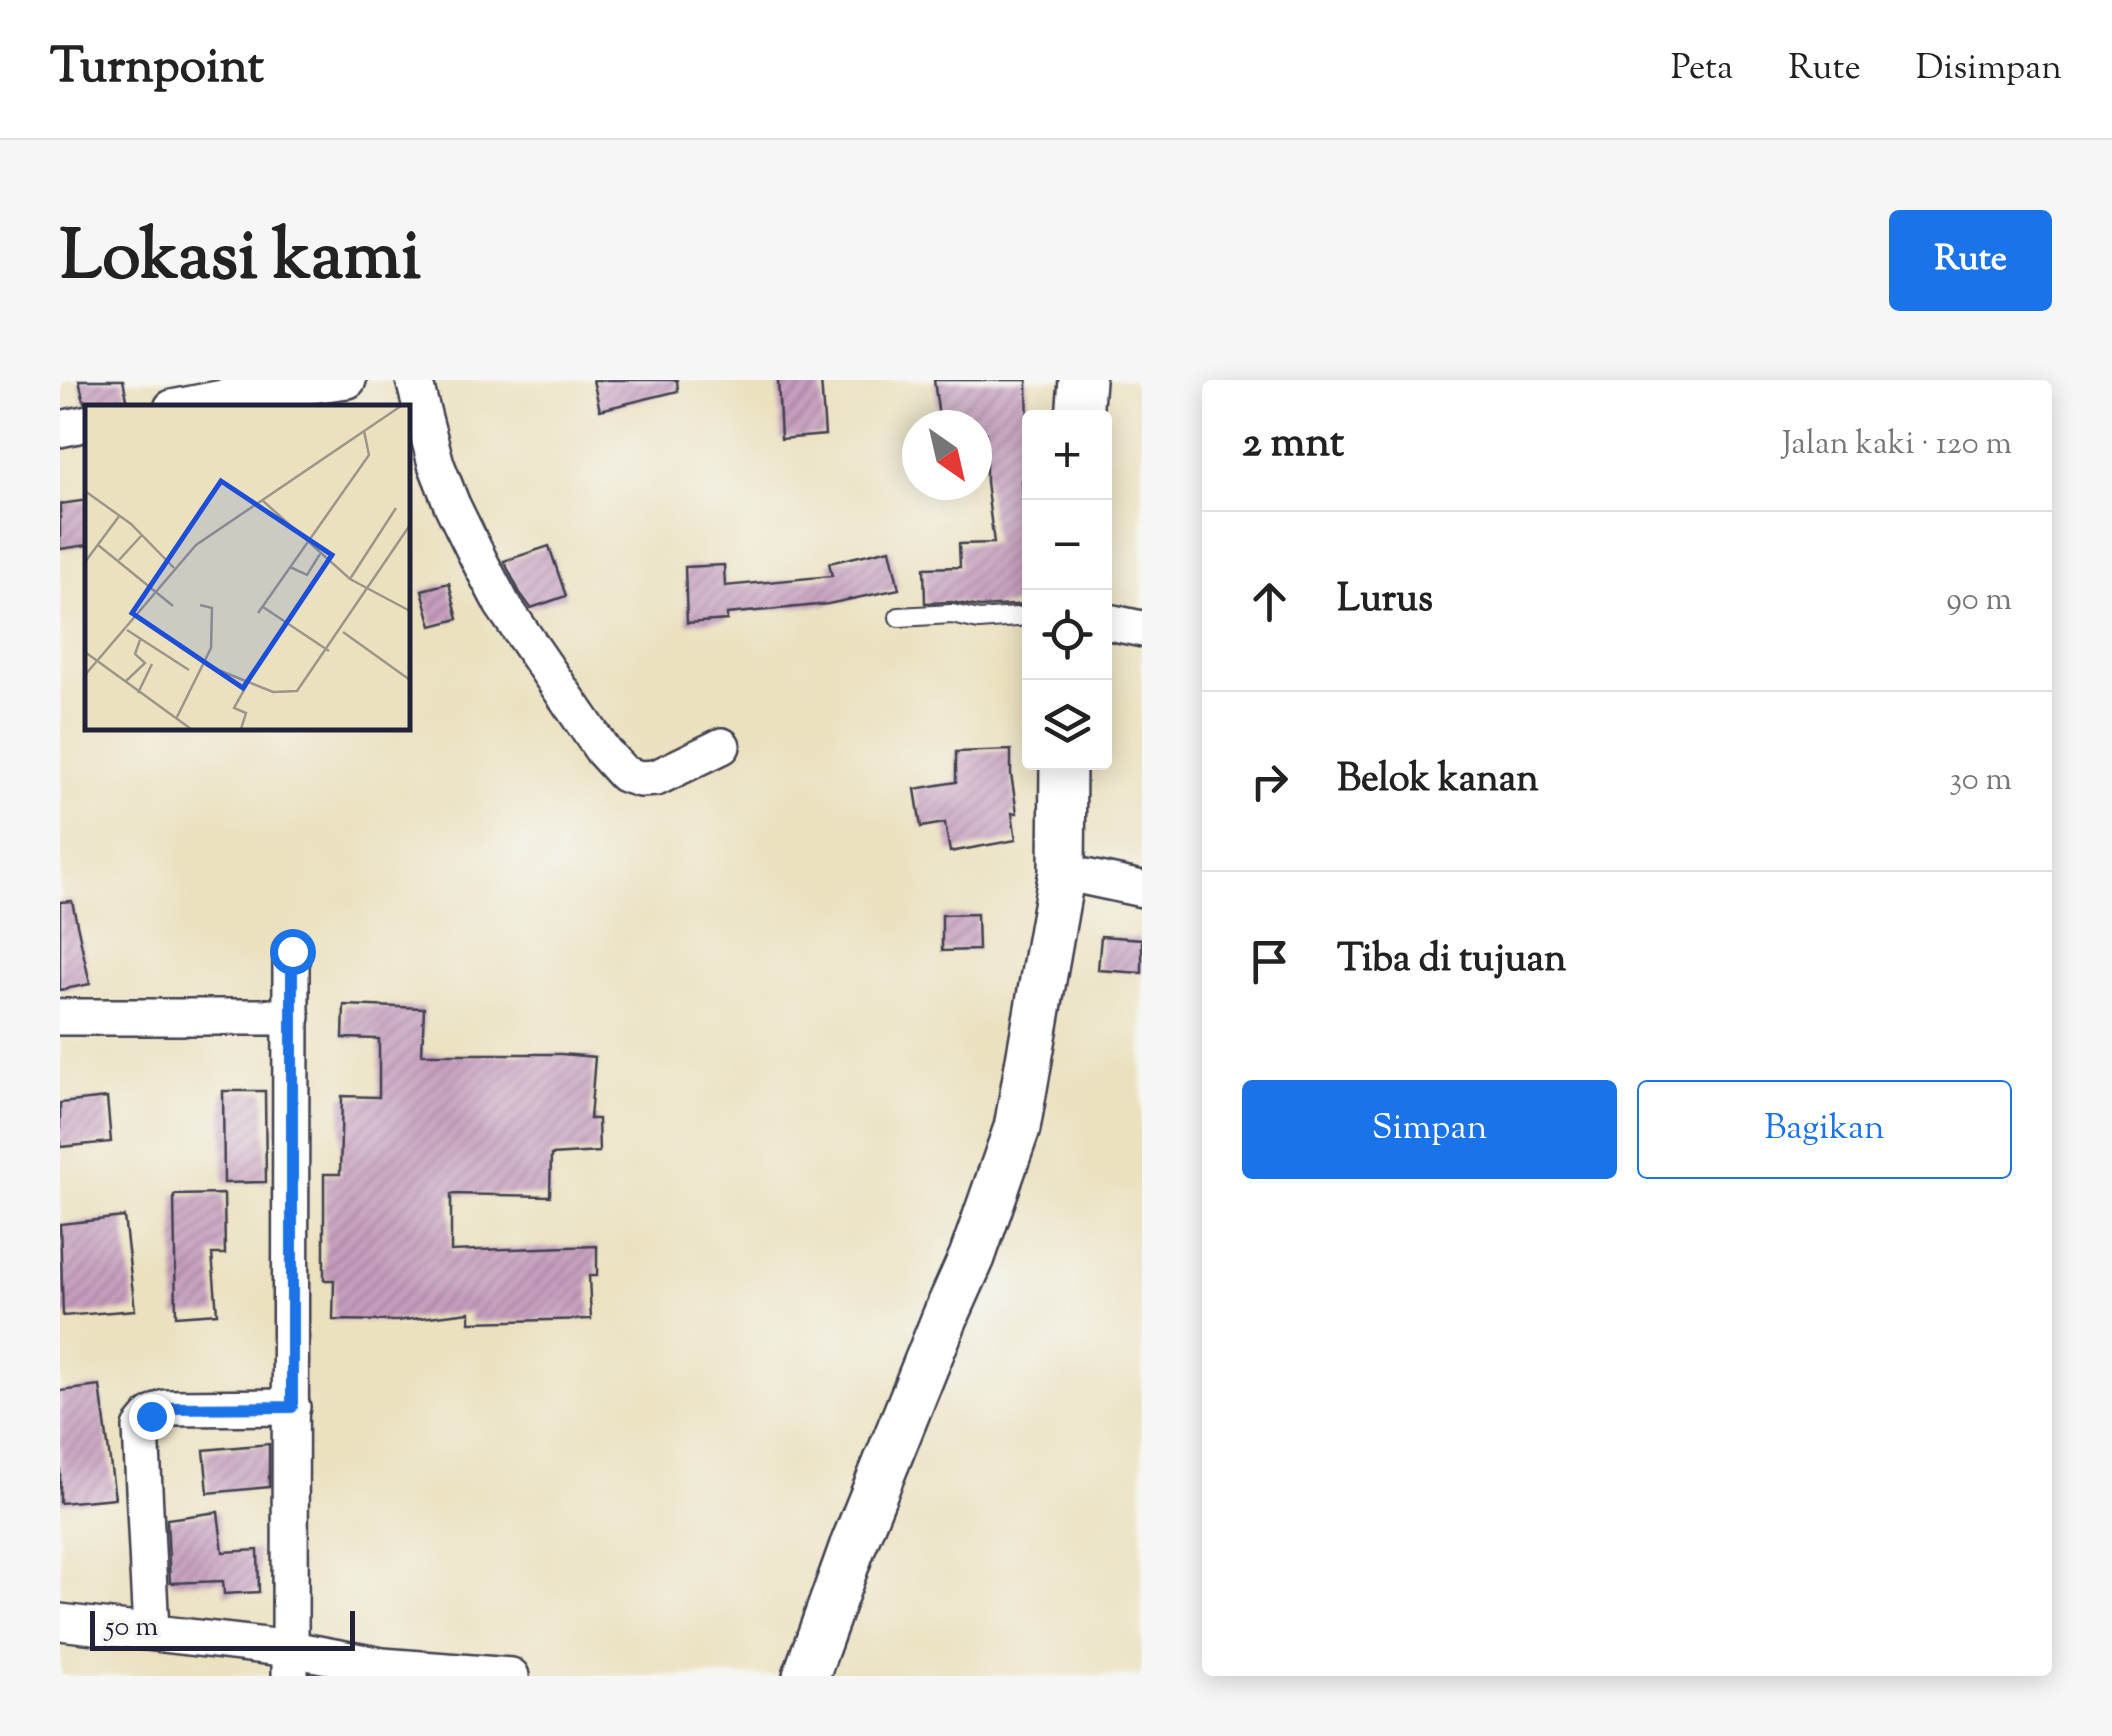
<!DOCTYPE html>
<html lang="id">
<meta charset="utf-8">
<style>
:root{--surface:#fff;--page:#f6f6f6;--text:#222;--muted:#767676;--line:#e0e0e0;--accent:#1a73e8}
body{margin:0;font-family:"Sorts Mill Goudy",serif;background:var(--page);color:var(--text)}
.controls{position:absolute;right:30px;top:30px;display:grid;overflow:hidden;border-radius:10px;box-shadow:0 5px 25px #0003}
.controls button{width:90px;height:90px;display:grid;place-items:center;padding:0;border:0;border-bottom:2px solid var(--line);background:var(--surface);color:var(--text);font:50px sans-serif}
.compass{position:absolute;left:842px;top:30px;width:90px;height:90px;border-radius:50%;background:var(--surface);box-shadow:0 5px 25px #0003;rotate:146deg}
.scale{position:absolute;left:30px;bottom:25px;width:265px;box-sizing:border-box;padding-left:10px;border:5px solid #22223b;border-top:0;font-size:28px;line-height:35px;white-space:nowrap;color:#22223b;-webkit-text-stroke:8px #f6f6f2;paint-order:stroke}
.stop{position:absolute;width:30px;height:30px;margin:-22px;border:8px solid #1a73e8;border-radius:50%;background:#fff}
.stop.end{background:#1a73e8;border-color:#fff;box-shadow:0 2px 10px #0008}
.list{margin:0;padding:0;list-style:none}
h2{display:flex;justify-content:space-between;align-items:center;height:130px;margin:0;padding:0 40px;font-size:42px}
h2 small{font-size:32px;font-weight:400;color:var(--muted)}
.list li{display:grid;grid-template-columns:65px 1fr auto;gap:30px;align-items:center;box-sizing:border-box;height:180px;padding:0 40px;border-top:2px solid var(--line)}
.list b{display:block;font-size:38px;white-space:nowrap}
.list em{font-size:32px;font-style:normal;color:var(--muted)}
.actions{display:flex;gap:20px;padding:30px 40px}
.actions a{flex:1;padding:22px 0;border:2px solid var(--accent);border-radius:10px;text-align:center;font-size:35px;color:var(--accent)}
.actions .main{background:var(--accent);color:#fff}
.icon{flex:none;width:55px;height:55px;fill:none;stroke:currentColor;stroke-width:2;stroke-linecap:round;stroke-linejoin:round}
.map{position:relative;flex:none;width:1082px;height:1296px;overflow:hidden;border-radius:10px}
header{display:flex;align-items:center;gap:60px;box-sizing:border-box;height:140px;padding:0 50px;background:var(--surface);border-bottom:2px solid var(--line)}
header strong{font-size:48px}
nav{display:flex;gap:55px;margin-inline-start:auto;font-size:35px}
.intro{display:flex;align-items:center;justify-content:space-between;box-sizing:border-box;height:240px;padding:0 60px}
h1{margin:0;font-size:70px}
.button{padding:25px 45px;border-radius:10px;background:var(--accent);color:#fff;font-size:35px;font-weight:700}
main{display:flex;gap:60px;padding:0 60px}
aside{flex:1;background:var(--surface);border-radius:10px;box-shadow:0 5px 25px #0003}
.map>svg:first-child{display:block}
</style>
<header>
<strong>Turnpoint</strong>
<nav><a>Peta</a><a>Rute</a><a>Disimpan</a></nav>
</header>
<div class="intro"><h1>Lokasi kami</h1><a class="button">Rute</a></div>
<main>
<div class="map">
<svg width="1082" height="1296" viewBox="0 0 1082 1296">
<defs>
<pattern id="building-hatch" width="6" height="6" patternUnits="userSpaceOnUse" patternTransform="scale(2.5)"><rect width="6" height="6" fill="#c69ebe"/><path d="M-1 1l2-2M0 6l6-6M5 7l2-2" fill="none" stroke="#a0809c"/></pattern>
</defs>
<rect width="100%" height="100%" fill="#f6f6f2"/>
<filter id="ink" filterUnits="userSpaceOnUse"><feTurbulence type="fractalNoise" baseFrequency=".01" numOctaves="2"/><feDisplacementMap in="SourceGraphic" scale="20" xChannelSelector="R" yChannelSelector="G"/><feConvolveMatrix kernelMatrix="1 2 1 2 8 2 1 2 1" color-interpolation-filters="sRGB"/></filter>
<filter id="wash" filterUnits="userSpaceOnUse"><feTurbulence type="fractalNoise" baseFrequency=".0048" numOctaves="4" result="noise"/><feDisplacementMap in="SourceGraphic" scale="40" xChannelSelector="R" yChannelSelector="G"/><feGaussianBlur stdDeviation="2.25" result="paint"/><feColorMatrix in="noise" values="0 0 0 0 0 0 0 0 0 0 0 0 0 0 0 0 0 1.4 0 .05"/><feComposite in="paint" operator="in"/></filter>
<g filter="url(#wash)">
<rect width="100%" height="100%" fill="#ebe1bf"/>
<g id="blocks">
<g fill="url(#building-hatch)">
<path d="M 19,0 L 63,0 L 69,28 L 42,28 L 34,23 L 24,22 Z"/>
<path d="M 533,0 L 617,0 L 618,11 L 540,30 Z"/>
<path d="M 718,0 L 761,0 L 765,55 L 721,59 Z"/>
<path d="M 874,0 L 967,0 L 969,101 L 961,101 L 970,163 L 970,224 L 920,227 L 892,222 L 865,223 L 864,188 L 900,187 L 899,164 L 934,163 L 926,102 L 926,53 L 917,54 L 917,45 L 880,45 Z"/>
<path d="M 28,120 L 28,165 L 0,169 L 0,124 Z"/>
<path d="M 489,166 L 506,216 L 471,228 L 460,213 L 444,181 Z"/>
<path d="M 830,169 L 839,209 L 768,224 L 667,234 L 667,240 L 627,243 L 625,187 L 664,185 L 665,206 L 772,196 L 769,183 Z"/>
<path d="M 389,203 L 398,239 L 372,246 L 362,210 Z"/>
<path d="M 951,370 L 951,394 L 957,433 L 952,433 L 956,460 L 890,472 L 885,443 L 861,447 L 855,409 L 896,402 L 896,372 Z"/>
<path d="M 12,521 L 30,604 L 0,610 L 0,522 Z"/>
<path d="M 917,534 L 918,570 L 882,571 L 882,535 Z"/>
<path d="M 1041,556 L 1082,559 L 1082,593 L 1038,590 Z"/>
<path d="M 284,625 L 364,628 L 362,674 L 501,674 L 535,677 L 530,739 L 538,739 L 539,772 L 491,775 L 490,816 L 391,814 L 391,871 L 537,866 L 537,896 L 529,896 L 531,939 L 410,942 L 410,932 L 336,941 L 273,940 L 274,900 L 264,900 L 264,794 L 280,794 L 282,716 L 319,717 L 319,659 L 283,658 Z"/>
<path d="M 163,711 L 205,711 L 206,802 L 164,803 Z"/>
<path d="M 47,718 L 51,762 L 0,767 L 0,723 Z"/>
<path d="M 164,814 L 165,874 L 152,874 L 157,933 L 116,936 L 114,815 Z"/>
<path d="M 64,837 L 75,930 L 3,936 L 0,844 Z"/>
<path d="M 40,1006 L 55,1118 L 0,1123 L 0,1011 Z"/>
<path d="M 209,1064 L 209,1107 L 148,1113 L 144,1070 Z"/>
<path d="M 158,1132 L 163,1172 L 198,1170 L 199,1212 L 164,1214 L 163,1201 L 110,1203 L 107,1139 Z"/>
</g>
</g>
</g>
<g filter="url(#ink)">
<use href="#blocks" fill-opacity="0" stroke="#403f4f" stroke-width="2.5"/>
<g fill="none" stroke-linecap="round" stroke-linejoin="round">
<g stroke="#403f4f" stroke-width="22">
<path id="service" d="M 839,237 L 892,234 L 919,240 L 969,236"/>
</g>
<g stroke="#403f4f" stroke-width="40">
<g id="minor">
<path d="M 354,0 L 376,84 L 392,125 L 419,180 L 442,224 L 543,371 L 564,394 L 580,399 L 596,398 L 662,366"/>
<path d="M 112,28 L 178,15 L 288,0"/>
<path d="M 0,49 L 28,43"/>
<path d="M 1044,241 L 1082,249"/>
<path d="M 1002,492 L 1082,509"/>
<path d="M 0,637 L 232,637"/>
<path d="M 0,1242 L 231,1269 L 322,1286 L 451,1296"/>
<path d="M 91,1251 L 81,1048 L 91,1036 L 105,1028 L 232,1027"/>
<path d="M 230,1296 L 231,571"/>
</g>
</g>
<g stroke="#403f4f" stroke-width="50">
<g id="tertiary">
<path d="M 1019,38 L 1022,0"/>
<path d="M 746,1296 L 792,1168 L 886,935 L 912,877 L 957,748 L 1002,492 L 1003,382"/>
</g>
</g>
<use href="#service" stroke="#fff" stroke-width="18"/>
<use href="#minor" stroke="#fff" stroke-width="35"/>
<use href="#tertiary" stroke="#fff" stroke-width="45"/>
</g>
</g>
<g fill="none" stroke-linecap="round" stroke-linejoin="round" filter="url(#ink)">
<path stroke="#1a73e8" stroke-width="12" d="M 91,1036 L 105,1028 L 232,1027 L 232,571"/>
</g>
<g transform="translate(25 25)">
<rect width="325" height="325" fill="#ebe1bf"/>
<path fill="none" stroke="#9b958a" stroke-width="2.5" d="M 0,86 L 46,119 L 89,163M 177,95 L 265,174 L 325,206M 13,140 L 88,201M 34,155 L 57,130M 0,157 L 35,110M 205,162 L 222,170 L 235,149M 265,174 L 311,103M 178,202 L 244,246M 173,208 L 284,50 L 279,26M 42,225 L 104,265M 258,227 L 325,275M 0,247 L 106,324M 121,260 L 188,287 L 212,286 L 325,120M 0,270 L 111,140 L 316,1M 40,277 L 60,258 L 50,249 L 55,235M 53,288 L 67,259M 91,314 L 126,243 L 127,203 L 115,200M 156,324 L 161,308 L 149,303 L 163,278"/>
<path fill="#1d4ed8" fill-opacity="0.15" stroke="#1d4ed8" stroke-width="5" d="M 136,76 L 247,150 L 158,283 L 47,208 Z"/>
<rect width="325" height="325" fill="none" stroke="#22223b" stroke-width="5"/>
</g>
</svg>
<div class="controls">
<button>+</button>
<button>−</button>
<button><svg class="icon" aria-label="locate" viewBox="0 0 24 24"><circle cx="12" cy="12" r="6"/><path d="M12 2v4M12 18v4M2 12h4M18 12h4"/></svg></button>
<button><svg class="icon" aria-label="layers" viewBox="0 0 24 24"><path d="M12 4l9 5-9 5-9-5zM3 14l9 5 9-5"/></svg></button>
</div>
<svg class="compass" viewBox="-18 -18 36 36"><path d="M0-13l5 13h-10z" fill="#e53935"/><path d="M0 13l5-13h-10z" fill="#767676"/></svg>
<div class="scale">50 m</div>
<div class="stop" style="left:232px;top:571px"></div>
<div class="stop end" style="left:91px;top:1036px"></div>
</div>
<aside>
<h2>2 mnt<small>Jalan kaki · 120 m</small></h2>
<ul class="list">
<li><svg class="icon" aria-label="ahead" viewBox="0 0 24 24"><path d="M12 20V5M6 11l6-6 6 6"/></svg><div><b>Lurus</b></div><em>90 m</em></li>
<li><svg class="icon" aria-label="right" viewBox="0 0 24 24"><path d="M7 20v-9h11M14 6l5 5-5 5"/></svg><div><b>Belok kanan</b></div><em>30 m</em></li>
<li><svg class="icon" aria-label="arrive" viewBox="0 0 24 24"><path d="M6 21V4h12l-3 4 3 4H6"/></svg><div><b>Tiba di tujuan</b></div></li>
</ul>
<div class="actions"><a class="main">Simpan</a><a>Bagikan</a></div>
</aside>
</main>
